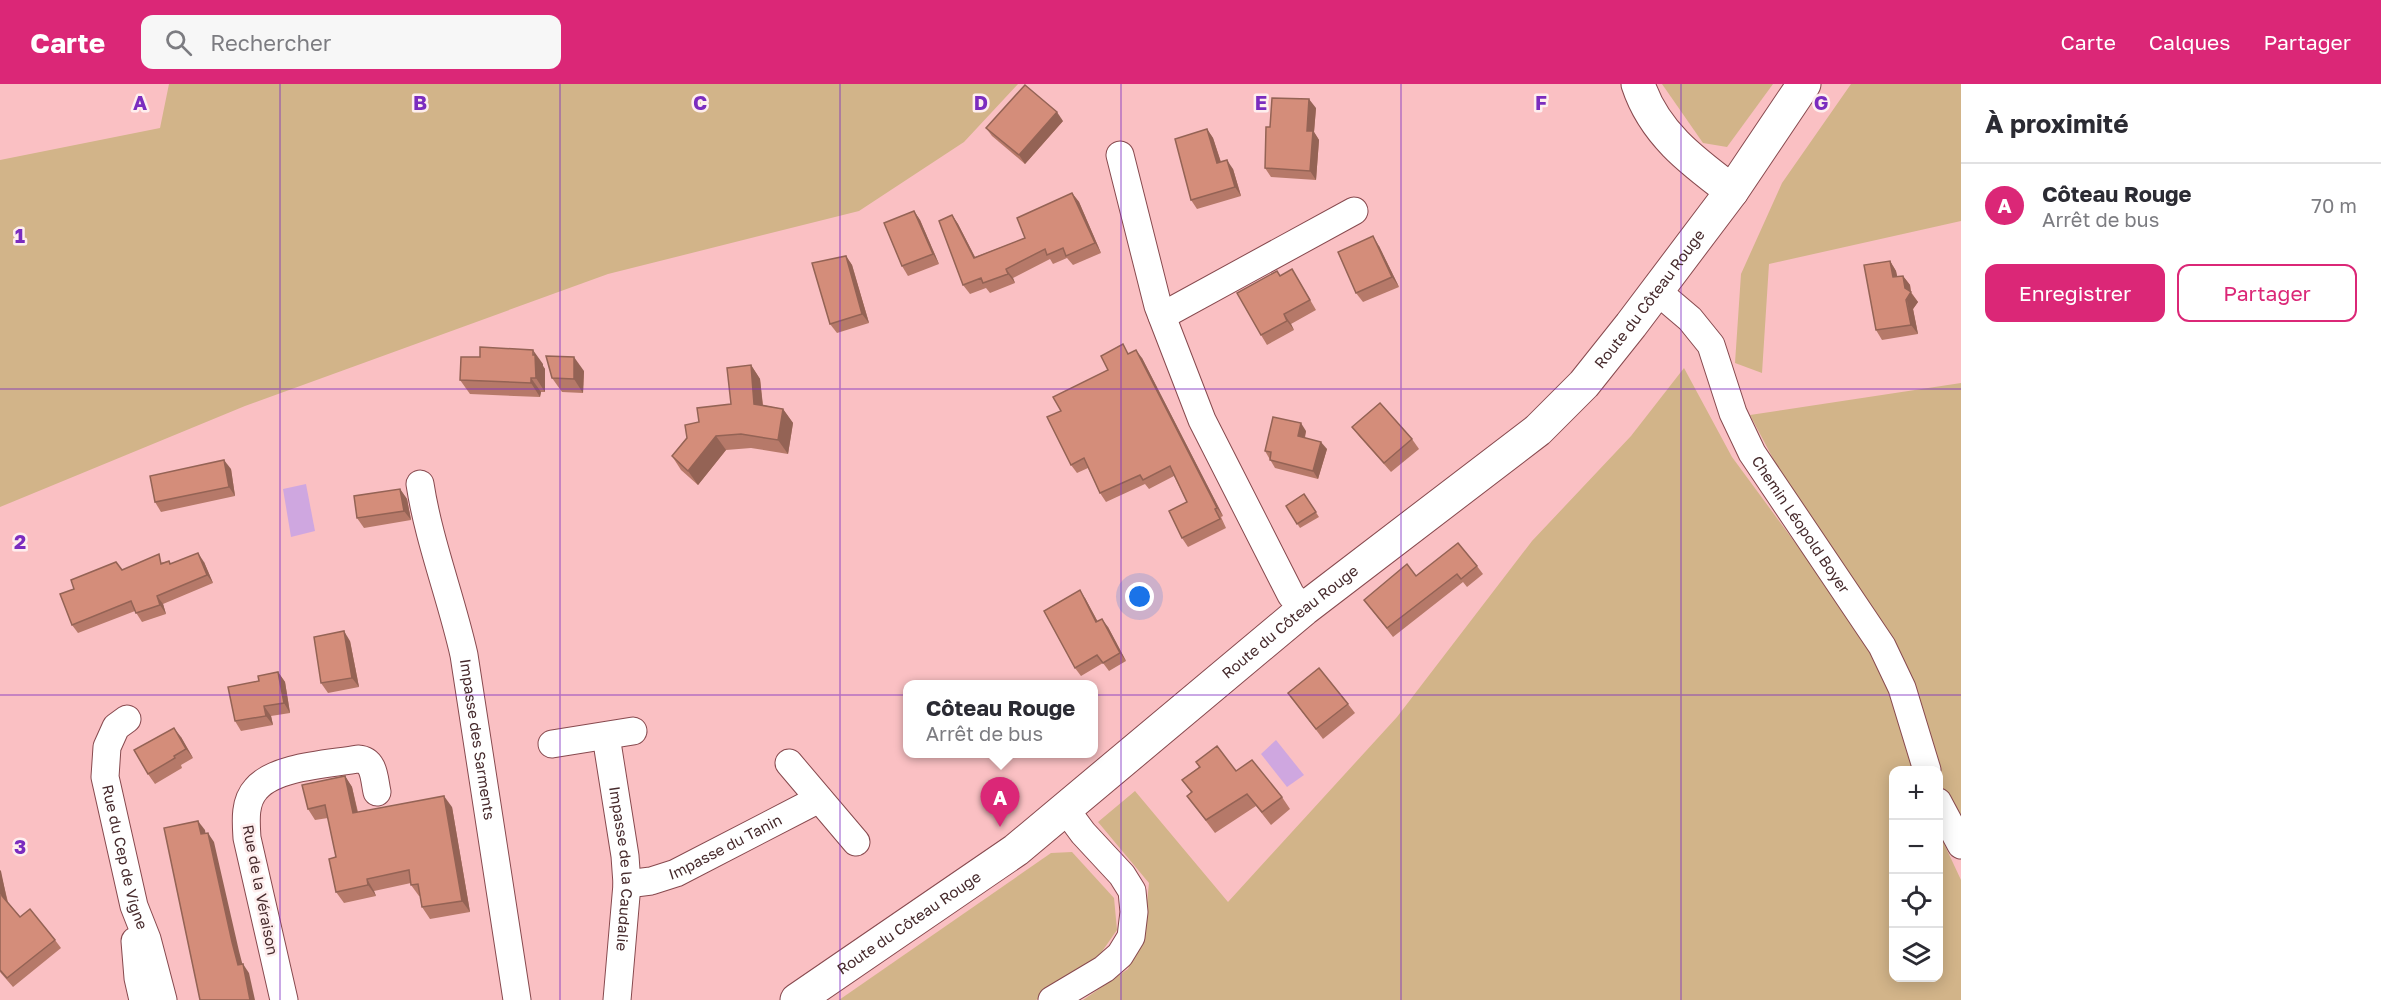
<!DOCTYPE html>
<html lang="fr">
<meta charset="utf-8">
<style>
:root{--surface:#fff;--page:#f7f7f7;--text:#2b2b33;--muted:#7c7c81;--line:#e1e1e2;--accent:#db2777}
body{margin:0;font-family:"Golos Text",sans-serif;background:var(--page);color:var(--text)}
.controls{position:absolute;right:18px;bottom:18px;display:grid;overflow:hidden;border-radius:12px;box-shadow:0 3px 15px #0003}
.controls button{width:54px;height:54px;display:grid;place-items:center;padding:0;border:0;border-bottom:2px solid var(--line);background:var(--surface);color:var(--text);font:30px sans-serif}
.you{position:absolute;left:1140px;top:513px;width:21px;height:21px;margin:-15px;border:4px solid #fff;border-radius:50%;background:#1a73e8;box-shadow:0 0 0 9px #1a73e833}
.badge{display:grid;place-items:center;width:39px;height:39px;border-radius:50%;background:var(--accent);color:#fff;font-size:20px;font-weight:700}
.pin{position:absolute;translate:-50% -50px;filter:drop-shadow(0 2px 3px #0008)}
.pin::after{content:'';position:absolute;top:32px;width:21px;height:18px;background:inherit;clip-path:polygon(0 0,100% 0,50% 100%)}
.popup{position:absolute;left:903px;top:596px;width:195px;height:78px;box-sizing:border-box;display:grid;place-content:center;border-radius:12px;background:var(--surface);filter:drop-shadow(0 2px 4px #0005);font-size:20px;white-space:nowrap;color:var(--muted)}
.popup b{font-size:22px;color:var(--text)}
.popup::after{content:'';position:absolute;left:50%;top:100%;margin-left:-12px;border:12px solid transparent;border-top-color:var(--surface)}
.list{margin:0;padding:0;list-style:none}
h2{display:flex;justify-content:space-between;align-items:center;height:78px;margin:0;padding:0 24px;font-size:26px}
h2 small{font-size:20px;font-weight:400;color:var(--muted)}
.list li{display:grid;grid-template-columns:39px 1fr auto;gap:18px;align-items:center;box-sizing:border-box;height:84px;padding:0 24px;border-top:2px solid var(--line)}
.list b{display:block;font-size:22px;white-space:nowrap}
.list p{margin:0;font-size:20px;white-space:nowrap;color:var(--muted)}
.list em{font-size:20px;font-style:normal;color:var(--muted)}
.actions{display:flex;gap:12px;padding:18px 24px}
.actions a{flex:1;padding:14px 0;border:2px solid var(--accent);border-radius:12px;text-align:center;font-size:21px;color:var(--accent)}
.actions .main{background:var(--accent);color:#fff}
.icon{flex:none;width:33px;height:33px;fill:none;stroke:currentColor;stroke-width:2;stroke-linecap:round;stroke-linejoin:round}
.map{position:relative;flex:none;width:1961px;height:916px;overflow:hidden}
header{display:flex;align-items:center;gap:36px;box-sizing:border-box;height:84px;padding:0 30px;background:var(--accent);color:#fff}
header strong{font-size:28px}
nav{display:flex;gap:33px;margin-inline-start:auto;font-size:21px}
.search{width:420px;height:54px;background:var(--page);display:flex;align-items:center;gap:15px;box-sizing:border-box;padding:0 21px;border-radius:12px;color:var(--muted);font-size:22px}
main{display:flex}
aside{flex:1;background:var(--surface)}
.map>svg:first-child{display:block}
</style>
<header>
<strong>Carte</strong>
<div class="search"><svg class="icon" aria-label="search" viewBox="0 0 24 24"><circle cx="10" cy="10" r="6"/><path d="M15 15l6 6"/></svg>Rechercher</div>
<nav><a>Carte</a><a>Calques</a><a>Partager</a></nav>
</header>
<main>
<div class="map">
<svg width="1961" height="916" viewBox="0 0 1961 916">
<rect width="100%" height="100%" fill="#fac0c3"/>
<g fill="#d2b489">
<path d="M 169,0 L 1018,0 L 964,58 L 859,127 L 608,190 L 245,322 L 0,423 L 0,76 L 160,44 Z"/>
<path d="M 1662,0 L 1773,0 L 1727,63 L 1703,59 Z"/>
<path d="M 1851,0 L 1961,0 L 1961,137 L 1769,180 L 1762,289 L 1735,279 L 1741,190 L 1782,99 Z"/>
<path d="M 1684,284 L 1732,373 L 1880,574 L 1917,686 L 1894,686 L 1894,894 L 1938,894 L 1939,749 L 1961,796 L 1961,916 L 1083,916 L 1128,885 L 1144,847 L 1149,799 L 1098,738 L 1135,707 L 1228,818 L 1397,633 L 1532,457 L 1631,352 Z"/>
<path d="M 1961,299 L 1961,745 L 1944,715 L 1938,686 L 1750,331 Z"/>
<path d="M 1072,768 L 1114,814 L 1117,846 L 1094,879 L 1036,916 L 839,916 L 1051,769 Z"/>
</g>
<g fill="#cfa7e0">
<path d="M 306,400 L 315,447 L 291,453 L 283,405 Z"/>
<path d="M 1276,656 L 1304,691 L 1287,703 L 1261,670 Z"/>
</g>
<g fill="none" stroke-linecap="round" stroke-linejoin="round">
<g stroke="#87494e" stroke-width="29">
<g id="minor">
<path d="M 1120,71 L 1158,222 L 1202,336 L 1291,511 L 1304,525"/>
<path id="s1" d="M 1657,207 L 1690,235 L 1711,261 L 1733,329 L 1752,369 L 1882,562 L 1902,604 L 1927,686"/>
<path d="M 1162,232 L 1354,127"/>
<path id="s2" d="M 420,400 C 429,458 451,513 464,571 L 517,916"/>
<path id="s3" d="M 127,635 L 116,643 L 107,663 L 105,693 L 134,822 L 147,855 L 163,916"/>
<path id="s4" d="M 606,652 L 625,772 L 627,800 L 617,916"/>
<path d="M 552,660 L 633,647"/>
<path d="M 789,679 L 856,758"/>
<path d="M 1938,718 L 1961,761"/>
<path id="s5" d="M 627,800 L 651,797 L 676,789 L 819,715"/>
<path d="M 135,857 L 138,894 L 143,916"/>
<path d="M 284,916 L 247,754 C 246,738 244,718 256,705 C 275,682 330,680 358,675 C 375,676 374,695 377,708"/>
<path d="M 1052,916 L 1104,885 L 1120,871 L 1131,853 L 1134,828 L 1132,807 L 1122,791 L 1083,749 L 1066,726"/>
</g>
</g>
<g stroke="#87494e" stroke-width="35">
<g id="tertiary">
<path d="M 1638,0 C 1654,49 1692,77 1732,107"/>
<path id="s6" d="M 797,916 L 1016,766 L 1304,525 L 1538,346 L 1584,300 L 1631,241 L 1732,107 L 1804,0"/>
</g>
</g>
<use href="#minor" stroke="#fff" stroke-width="27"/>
<use href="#tertiary" stroke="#fff" stroke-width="33"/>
</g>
<g fill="#b67969">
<path d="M 1316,24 L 1314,48 L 1319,56 L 1316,96 L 1271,93 L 1265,84 L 1270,43 Z"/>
<path d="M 1063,37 L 1025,80 L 992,52 L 986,44 Z"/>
<path d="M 1207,45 L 1213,54 L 1221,78 L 1233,85 L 1241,112 L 1197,125 L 1191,116 Z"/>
<path d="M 1072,109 L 1079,118 L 1101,169 L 1073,181 L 1067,174 L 1053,180 L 1050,175 L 1013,194 L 1015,199 L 990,209 L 986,204 L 970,210 L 963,201 L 952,131 L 958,140 L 975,173 L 1025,154 Z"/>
<path d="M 914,127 L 920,136 L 939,180 L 908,192 L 902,182 Z"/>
<path d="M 1379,162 L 1399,203 L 1363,218 L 1356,209 Z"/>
<path d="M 846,172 L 852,181 L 869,239 L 837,249 L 830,240 Z"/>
<path d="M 1890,177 L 1896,187 L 1897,192 L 1903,192 L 1910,201 L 1911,208 L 1918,218 L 1913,225 L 1918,250 L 1882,256 L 1876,246 Z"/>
<path d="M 1277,187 L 1280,192 L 1298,195 L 1316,226 L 1291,240 L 1294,246 L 1267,261 L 1261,251 Z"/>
<path d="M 1130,269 L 1142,274 L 1223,432 L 1221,433 L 1226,444 L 1188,463 L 1182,454 L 1187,418 L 1174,392 L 1149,405 L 1145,400 L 1106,418 L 1100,409 L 1088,384 L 1077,389 L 1071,381 L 1061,327 L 1108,286 Z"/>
<path d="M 543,280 L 543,282 L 545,285 L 545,308 L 541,308 L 540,313 L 470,310 L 460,296 Z"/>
<path d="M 751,281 L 760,295 L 763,321 L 783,325 L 793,339 L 788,370 L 751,364 L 726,366 L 698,401 L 681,386 L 672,372 L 699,338 L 731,320 Z"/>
<path d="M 584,287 L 583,309 L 562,308 L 552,294 Z"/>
<path d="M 1352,343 L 1412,355 L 1419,365 L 1391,388 L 1359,352 Z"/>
<path d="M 1306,347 L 1305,354 L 1327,365 L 1318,395 L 1275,384 L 1265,367 Z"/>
<path d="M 231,385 L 235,412 L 161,428 L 155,418 Z"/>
<path d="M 400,405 L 407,415 L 411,436 L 364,444 L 357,434 Z"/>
<path d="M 1304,410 L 1319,433 L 1300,444 L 1286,422 Z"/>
<path d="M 169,477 L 171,480 L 204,478 L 213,499 L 163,520 L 166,530 L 142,538 L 135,527 L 78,549 L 72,541 L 122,486 L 164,478 Z"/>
<path d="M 1477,482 L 1483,490 L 1467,503 L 1463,498 L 1393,553 L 1364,516 L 1416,492 Z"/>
<path d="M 1085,514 L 1098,538 L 1108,543 L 1126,577 L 1109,587 L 1103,579 L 1081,592 L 1075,584 Z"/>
<path d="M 350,557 L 359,603 L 328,609 L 321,599 Z"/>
<path d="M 278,588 L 285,598 L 290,629 L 271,632 L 273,641 L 241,647 L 235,637 L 259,597 Z"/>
<path d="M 1288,609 L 1348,620 L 1355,629 L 1323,655 Z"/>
<path d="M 181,653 L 193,674 L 181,681 L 182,684 L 155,700 L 148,690 Z"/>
<path d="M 1196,678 L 1236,687 L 1282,713 L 1290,725 L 1271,741 L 1256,722 L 1215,749 L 1187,712 L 1191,708 L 1182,696 L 1199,683 Z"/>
<path d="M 345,692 L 352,703 L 358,728 L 452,723 L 470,828 L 430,835 L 422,823 L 420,812 L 419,812 L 411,801 L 411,799 L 374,807 L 376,812 L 344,819 L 336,808 L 336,773 L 328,734 L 315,736 L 308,725 Z"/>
<path d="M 0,786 L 8,818 L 20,833 L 55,856 L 61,864 L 13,903 L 0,888 Z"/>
</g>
<g fill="#946355">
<path d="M 1309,15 L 1316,24 L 1314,48 L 1319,56 L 1316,96 L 1310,87 L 1307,47 Z"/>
<path d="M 1057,28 L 1063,37 L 1025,80 L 1019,71 Z"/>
<path d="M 1207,45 L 1213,54 L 1224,88 L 1217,79 Z"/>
<path d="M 1227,76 L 1233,85 L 1241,112 L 1235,103 Z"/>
<path d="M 1072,109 L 1079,118 L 1101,169 L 1095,159 Z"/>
<path d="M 914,127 L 920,136 L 939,180 L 933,170 Z"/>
<path d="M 952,131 L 958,140 L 980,183 L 974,174 Z"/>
<path d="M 1373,152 L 1379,162 L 1399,203 L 1392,193 Z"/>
<path d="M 846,172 L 852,181 L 869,239 L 862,230 Z"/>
<path d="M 1890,177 L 1896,187 L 1899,202 L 1893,193 Z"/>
<path d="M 1006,185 L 1013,194 L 1015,199 L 1008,190 Z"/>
<path d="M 1903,192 L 1910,201 L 1911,209 L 1918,218 L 1913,225 L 1918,250 L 1911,241 Z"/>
<path d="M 1284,230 L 1291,240 L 1294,246 L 1287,237 Z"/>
<path d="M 533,266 L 543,280 L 543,282 L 545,285 L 545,308 L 536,294 Z"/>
<path d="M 1136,266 L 1142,274 L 1223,432 L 1217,424 Z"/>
<path d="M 574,273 L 584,287 L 583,309 L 574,295 Z"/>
<path d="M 751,281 L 760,295 L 764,334 L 754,320 Z"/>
<path d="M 531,294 L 541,308 L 540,313 L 531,299 Z"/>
<path d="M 783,325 L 793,339 L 788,370 L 778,356 Z"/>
<path d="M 1301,339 L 1306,347 L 1303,360 L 1298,352 Z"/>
<path d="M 716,352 L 726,366 L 698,401 L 688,387 Z"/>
<path d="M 1321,358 L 1327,365 L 1318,395 L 1313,387 Z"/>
<path d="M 224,376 L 231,385 L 235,412 L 229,403 Z"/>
<path d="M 400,405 L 407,415 L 411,436 L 404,427 Z"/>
<path d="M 198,469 L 204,478 L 213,499 L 207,491 Z"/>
<path d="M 1080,506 L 1085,514 L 1102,546 L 1096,538 Z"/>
<path d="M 157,512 L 163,520 L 166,530 L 160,521 Z"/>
<path d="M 1102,535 L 1108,543 L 1126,577 L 1120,569 Z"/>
<path d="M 344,547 L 350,557 L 359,603 L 352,594 Z"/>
<path d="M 278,588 L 285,598 L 290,629 L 284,619 Z"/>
<path d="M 264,622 L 271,632 L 273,641 L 266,632 Z"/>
<path d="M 174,644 L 181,653 L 193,674 L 186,665 Z"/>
<path d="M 345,692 L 352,703 L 360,740 L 353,729 Z"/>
<path d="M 444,712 L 452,723 L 470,828 L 462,817 Z"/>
<path d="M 198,737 L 205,746 L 207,759 L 201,750 Z"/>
<path d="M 208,749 L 214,758 L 239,867 L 245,890 L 238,881 L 232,858 Z"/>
<path d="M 0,786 L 1,787 L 8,821 L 2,812 L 0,802 Z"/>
<path d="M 367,795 L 374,807 L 376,812 L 368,801 Z"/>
<path d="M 243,880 L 249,889 L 255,916 L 250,916 Z"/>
</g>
<g fill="#d48d7a" stroke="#946355" stroke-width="1.5">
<path d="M 1025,1 L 1057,28 L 1019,71 L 986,44 Z"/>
<path d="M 1272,14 L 1309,15 L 1307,47 L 1313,47 L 1310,87 L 1265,84 L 1266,43 L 1270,43 Z"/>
<path d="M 1207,45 L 1217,79 L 1227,76 L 1235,103 L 1191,116 L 1175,55 Z"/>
<path d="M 1072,109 L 1095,159 L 1066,172 L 1063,164 L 1047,171 L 1045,165 L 1006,185 L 1008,190 L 983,199 L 981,194 L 963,201 L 939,137 L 952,131 L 974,174 L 1025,154 L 1017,134 Z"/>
<path d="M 914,127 L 933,170 L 902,182 L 884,139 Z"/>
<path d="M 1373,152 L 1392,193 L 1356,209 L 1338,168 Z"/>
<path d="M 846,172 L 862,230 L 830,240 L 812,179 Z"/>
<path d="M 1890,177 L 1893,193 L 1903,192 L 1905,204 L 1911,208 L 1906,216 L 1911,241 L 1876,246 L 1864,181 Z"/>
<path d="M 1292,185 L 1310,216 L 1284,230 L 1287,237 L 1261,251 L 1237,209 L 1277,187 L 1280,192 Z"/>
<path d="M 1123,260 L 1128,270 L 1136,266 L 1217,424 L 1215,425 L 1220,435 L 1182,454 L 1169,427 L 1187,418 L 1170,382 L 1143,396 L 1140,391 L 1100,409 L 1084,374 L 1071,381 L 1047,333 L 1061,327 L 1053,313 L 1108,286 L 1101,272 Z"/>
<path d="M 480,263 L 533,266 L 533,271 L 535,271 L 536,294 L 531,294 L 531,299 L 460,296 L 461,273 L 480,273 Z"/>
<path d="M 546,272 L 574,273 L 574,295 L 552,294 Z"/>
<path d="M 751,281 L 754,320 L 783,325 L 778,356 L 741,350 L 716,352 L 688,387 L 672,372 L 687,354 L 685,341 L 699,338 L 697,324 L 731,320 L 727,284 Z"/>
<path d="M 1380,319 L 1412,355 L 1384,379 L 1352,343 Z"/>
<path d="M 1273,333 L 1301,339 L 1298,352 L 1321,358 L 1313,387 L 1270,376 L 1271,368 L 1265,367 Z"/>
<path d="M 224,376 L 229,403 L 155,418 L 150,392 Z"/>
<path d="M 400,405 L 404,427 L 357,434 L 354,412 Z"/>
<path d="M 1304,410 L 1316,428 L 1297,440 L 1286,422 Z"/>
<path d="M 1458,459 L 1477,482 L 1461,495 L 1457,490 L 1387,544 L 1364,516 L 1407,480 L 1416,492 Z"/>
<path d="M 198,469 L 207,491 L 157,512 L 160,521 L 136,529 L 131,517 L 72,541 L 60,510 L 74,505 L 71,496 L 116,478 L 122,486 L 159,470 L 161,480 L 169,477 L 170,480 Z"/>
<path d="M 1080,506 L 1096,538 L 1102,535 L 1120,569 L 1103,579 L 1097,571 L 1075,584 L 1044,527 Z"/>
<path d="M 344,547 L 352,594 L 321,599 L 314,553 Z"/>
<path d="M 1319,584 L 1348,620 L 1316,645 L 1288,609 Z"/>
<path d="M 278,588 L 284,619 L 264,622 L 266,632 L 235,637 L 228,603 L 259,597 L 258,592 Z"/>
<path d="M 174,644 L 186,665 L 174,672 L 175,674 L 148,690 L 134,666 Z"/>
<path d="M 1217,662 L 1236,687 L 1252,676 L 1282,713 L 1262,728 L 1247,710 L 1206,736 L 1187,712 L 1192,708 L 1182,696 L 1200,683 L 1196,678 Z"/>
<path d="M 345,692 L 353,729 L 444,712 L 462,817 L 422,823 L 418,800 L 411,801 L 409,786 L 367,795 L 368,801 L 336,808 L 329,775 L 336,773 L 325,721 L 308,725 L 302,701 Z"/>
<path d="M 198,737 L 201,750 L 208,749 L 232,858 L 238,881 L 243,880 L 250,916 L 200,916 L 164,744 Z"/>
<path d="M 0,802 L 2,812 L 20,833 L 30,825 L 55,856 L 7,894 L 0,886 Z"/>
</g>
<path fill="none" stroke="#7b2cbf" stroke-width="1.5" stroke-opacity="0.55" d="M 280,0 L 280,916M 560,0 L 560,916M 840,0 L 840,916M 1121,0 L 1121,916M 1401,0 L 1401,916M 1681,0 L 1681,916M 0,305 L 1961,305M 0,611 L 1961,611"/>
<g text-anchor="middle" stroke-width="5" stroke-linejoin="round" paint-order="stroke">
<g font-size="15" fill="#462a2c" stroke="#feeeee">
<text dy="5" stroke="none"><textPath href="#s6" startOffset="1108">Route du Côteau Rouge</textPath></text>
<text dy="5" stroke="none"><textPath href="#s1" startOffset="279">Chemin Léopold Boyer</textPath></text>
<text dy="5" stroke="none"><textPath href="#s6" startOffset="622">Route du Côteau Rouge</textPath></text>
<text dy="5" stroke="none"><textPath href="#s2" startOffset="262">Impasse des Sarments</textPath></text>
<text dy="5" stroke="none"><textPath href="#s5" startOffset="106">Impasse du Tanin</textPath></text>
<text dy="5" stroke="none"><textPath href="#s3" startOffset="148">Rue du Cep de Vigne</textPath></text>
<text dy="5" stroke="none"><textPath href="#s4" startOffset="134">Impasse de la Caudalie</textPath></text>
<text transform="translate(260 806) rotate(79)" y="5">Rue de la Véraison</text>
<text dy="5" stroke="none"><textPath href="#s6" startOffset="136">Route du Côteau Rouge</textPath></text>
</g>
</g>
<g font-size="20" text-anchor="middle" font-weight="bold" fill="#7b2cbf" stroke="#feeeee" stroke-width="5" stroke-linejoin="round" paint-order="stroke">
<text x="140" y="26">A</text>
<text x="420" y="26">B</text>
<text x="700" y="26">C</text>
<text x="981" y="26">D</text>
<text x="1261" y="26">E</text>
<text x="1541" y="26">F</text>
<text x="1821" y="26">G</text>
<text x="20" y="159">1</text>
<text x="20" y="465">2</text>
<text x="20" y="770">3</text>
</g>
</svg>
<div class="controls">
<button>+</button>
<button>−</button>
<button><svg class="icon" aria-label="locate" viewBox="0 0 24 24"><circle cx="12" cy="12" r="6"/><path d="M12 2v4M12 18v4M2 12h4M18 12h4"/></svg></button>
<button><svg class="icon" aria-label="layers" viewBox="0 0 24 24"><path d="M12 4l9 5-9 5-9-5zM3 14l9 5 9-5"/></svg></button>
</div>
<div class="you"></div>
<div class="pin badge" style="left:1000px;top:743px">A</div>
<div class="popup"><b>Côteau Rouge</b>Arrêt de bus</div>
</div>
<aside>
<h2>À proximité<small></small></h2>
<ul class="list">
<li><span class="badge">A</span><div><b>Côteau Rouge</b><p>Arrêt de bus</p></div><em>70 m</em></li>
</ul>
<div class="actions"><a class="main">Enregistrer</a><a>Partager</a></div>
</aside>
</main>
